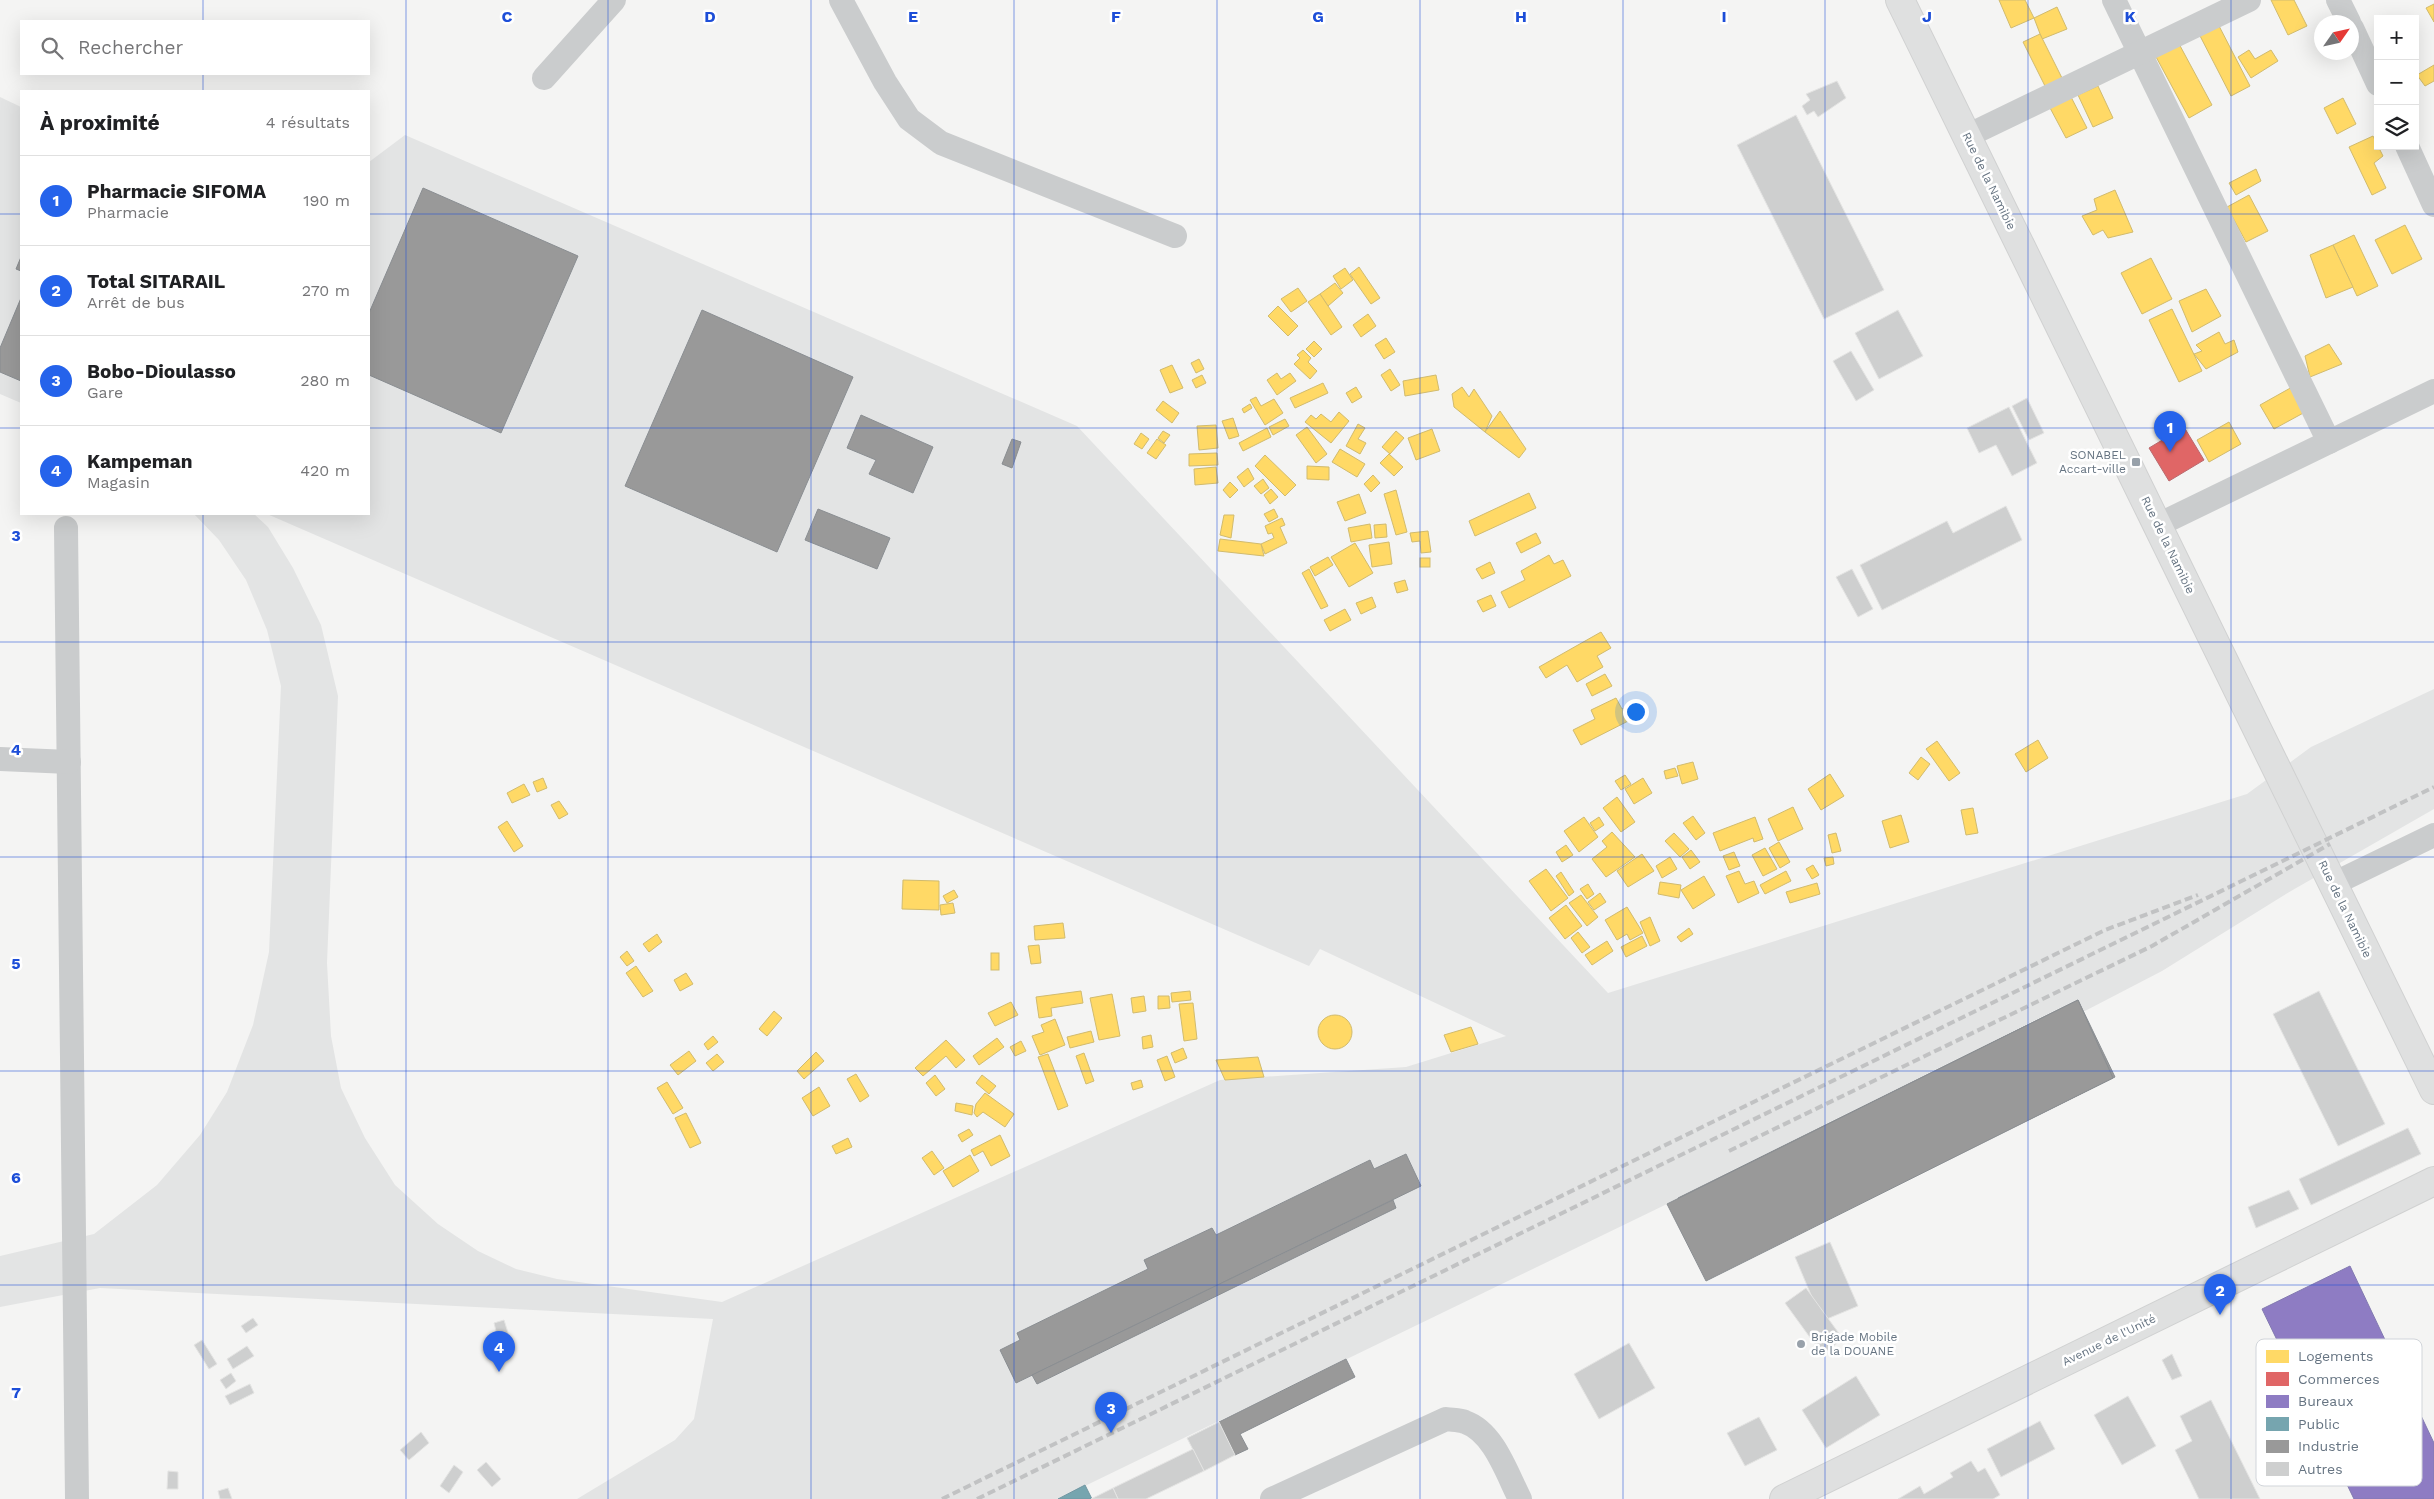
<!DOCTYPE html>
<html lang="fr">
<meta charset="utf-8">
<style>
:root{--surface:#fff;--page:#f2f2f2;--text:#202124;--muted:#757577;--line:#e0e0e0;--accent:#2563eb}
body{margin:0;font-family:"Work Sans",sans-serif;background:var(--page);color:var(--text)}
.controls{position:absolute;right:15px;top:15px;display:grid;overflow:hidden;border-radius:0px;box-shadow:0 5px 20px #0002}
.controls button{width:45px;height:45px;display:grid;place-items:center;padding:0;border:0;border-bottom:1px solid var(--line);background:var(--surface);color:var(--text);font:25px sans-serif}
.compass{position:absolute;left:2314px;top:15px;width:45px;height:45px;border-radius:50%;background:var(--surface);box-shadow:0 5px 20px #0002;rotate:56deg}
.you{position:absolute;left:1635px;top:711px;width:18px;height:18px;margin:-12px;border:4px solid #fff;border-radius:50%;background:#1a73e8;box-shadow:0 0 0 8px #1a73e833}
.badge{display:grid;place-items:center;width:32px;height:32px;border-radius:50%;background:var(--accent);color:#fff;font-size:16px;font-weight:700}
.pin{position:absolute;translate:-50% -41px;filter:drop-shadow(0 1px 2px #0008)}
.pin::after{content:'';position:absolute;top:26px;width:18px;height:15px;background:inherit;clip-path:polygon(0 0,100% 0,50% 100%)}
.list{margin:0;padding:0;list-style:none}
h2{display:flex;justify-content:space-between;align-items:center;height:65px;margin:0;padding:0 20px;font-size:21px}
h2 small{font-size:16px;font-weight:400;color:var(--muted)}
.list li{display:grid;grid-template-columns:32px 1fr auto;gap:15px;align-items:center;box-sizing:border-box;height:90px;padding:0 20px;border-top:1px solid var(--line)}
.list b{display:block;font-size:19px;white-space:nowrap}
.list p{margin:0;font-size:16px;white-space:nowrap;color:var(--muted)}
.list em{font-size:16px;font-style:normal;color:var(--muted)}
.icon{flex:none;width:28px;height:28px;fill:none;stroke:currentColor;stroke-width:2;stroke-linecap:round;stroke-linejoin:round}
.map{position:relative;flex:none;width:2434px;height:1499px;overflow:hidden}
.search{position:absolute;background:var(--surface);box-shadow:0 5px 20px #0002;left:20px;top:20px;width:350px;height:55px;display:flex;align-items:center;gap:12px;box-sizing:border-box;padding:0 18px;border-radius:0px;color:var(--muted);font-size:19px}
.panel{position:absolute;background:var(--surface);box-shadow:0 5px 20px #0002;left:20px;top:90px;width:350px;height:425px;border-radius:0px}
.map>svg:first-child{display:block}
</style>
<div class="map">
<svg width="2434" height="1499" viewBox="0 0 2434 1499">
<rect width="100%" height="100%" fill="#f4f4f3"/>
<g fill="#e3e4e4">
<path d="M 0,97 L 21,107 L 21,403 L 0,394 Z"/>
<path d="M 405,135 L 1077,426 L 1608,993 L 2247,794 L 2311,747 L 2434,689 L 2434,809 L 2291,891 L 2162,971 L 2083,1012 L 2078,1001 L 1667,1204 L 1058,1499 L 577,1499 L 675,1440 L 694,1419 L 713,1319 L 100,1288 L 0,1307 L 0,1256 L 94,1234 L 157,1185 L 200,1135 L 227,1092 L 253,1025 L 269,952 L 281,686 L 267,630 L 246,580 L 219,540 L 194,514 L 254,514 L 268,527 L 293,568 L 321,625 L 338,696 L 327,963 L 331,1036 L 341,1088 L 365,1138 L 395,1185 L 438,1224 L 478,1251 L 516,1269 L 557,1279 L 722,1302 L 1220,1080 L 1406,1067 L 1506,1036 L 1320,949 L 1309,966 L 267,514 L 369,514 L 369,162 Z"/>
</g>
<g fill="#ffd966" stroke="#d1bb6e">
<path d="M 1999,0 L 2025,0 L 2034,18 L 2011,28 Z"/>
<path d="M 2271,0 L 2294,0 L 2307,26 L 2288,35 Z"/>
<path d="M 2434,4 L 2434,22 L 2426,8 Z"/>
<path d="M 2057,7 L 2067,29 L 2042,39 L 2034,18 Z"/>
<path d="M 2217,22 L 2250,86 L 2231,96 L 2198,32 Z"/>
<path d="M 2040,34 L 2063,80 L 2046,88 L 2023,42 Z"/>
<path d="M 2178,42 L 2212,105 L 2189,118 L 2155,55 Z"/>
<path d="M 2249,50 L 2255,59 L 2271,50 L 2278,61 L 2251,78 L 2238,57 Z"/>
<path d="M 2434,65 L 2434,81 L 2425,86 L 2417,75 Z"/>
<path d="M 2098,86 L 2113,118 L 2093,127 L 2078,95 Z"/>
<path d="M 2070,95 L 2087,128 L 2066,138 L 2049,106 Z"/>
<path d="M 2343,98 L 2356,124 L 2337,134 L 2324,108 Z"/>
<path d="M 2373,136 L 2383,156 L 2374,163 L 2386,188 L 2372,195 L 2349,147 Z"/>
<path d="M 2256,169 L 2261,181 L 2236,195 L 2229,183 Z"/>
<path d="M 2115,190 L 2133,232 L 2108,238 L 2103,230 L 2093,235 L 2082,216 L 2097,210 L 2094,199 Z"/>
<path d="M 2249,195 L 2268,231 L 2246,242 L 2227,207 Z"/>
<path d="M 2405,225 L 2422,259 L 2392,274 L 2375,240 Z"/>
<path d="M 2354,235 L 2378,286 L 2357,296 L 2333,245 Z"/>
<path d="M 2333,245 L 2353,287 L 2326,298 L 2310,255 Z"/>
<path d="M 2151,258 L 2172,299 L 2142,314 L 2121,273 Z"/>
<path d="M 1359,267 L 1380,298 L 1371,304 L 1350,274 Z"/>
<path d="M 1345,268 L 1353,280 L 1341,289 L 1333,276 Z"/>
<path d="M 1335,283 L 1343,293 L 1328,306 L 1320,294 Z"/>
<path d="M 1298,288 L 1307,301 L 1291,312 L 1281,299 Z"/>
<path d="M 2206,289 L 2221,316 L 2192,332 L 2179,301 Z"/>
<path d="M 1320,294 L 1342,327 L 1331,335 L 1308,302 Z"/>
<path d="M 1278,306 L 1298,326 L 1288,336 L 1268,316 Z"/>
<path d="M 2172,309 L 2202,371 L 2179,382 L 2149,320 Z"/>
<path d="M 1368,314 L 1376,326 L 1361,337 L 1353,325 Z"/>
<path d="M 2219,332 L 2225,344 L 2234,340 L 2238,352 L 2206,369 L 2194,354 L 2202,351 L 2196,345 Z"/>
<path d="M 1386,338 L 1395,352 L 1384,359 L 1375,345 Z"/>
<path d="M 1314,341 L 1322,349 L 1314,357 L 1306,349 Z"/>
<path d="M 2329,344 L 2342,364 L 2310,377 L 2305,356 Z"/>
<path d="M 1303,350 L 1311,358 L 1308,362 L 1317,371 L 1310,379 L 1294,364 L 1300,358 L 1297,355 Z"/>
<path d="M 1199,359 L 1204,369 L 1196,373 L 1191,363 Z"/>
<path d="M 1172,365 L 1183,388 L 1170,393 L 1160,370 Z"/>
<path d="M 1390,369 L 1400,385 L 1391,391 L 1381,375 Z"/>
<path d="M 1277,373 L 1281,379 L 1290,373 L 1296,381 L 1277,395 L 1267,380 Z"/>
<path d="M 1202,375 L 1206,383 L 1196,388 L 1192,380 Z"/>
<path d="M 1436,375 L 1439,390 L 1405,396 L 1403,381 Z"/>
<path d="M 1323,383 L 1328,393 L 1295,408 L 1290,398 Z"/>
<path d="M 2294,386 L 2307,411 L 2274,429 L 2260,405 Z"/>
<path d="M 1356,387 L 1362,397 L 1352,403 L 1346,393 Z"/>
<path d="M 1462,387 L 1469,397 L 1474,389 L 1492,416 L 1485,432 L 1454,407 L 1452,394 Z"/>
<path d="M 1256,397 L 1261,406 L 1274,399 L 1283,413 L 1265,425 L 1250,400 Z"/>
<path d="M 1163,401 L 1179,413 L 1172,423 L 1156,410 Z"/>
<path d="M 1250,404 L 1252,408 L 1244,413 L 1242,409 Z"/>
<path d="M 1500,411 L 1526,449 L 1519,458 L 1485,432 Z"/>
<path d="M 1339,412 L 1349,421 L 1331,443 L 1305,422 L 1311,415 L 1316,419 L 1321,414 L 1331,422 Z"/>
<path d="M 1233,418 L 1239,436 L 1229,439 L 1222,421 Z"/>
<path d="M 1285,419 L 1289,426 L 1273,435 L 1269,427 Z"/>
<path d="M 2229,422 L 2241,444 L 2209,462 L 2197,440 Z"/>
<path d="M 1358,424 L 1365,428 L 1358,439 L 1366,443 L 1360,454 L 1346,446 Z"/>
<path d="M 1216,425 L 1218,448 L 1199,450 L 1197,426 Z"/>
<path d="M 1307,427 L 1327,454 L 1316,463 L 1296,435 Z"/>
<path d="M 1267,428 L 1271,437 L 1243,451 L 1239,443 Z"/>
<path d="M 1432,429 L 1440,451 L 1416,460 L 1408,438 Z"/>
<path d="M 1163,431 L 1170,435 L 1164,443 L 1158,438 Z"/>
<path d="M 1396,431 L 1404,438 L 1390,454 L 1382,447 Z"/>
<path d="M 1141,433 L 1149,439 L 1142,449 L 1134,444 Z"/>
<path d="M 1157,439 L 1166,445 L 1156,459 L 1147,453 Z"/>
<path d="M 1340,449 L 1365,464 L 1357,477 L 1332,462 Z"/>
<path d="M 1217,453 L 1218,465 L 1189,466 L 1189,454 Z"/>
<path d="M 1389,454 L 1403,467 L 1394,476 L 1380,463 Z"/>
<path d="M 1265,455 L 1296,485 L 1285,496 L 1255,466 Z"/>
<path d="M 1307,466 L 1329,467 L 1329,480 L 1307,479 Z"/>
<path d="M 1216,467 L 1218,483 L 1195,485 L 1194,469 Z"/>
<path d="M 1248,468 L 1254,479 L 1244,487 L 1237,477 Z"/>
<path d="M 1373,475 L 1380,483 L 1371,492 L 1364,484 Z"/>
<path d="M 1263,479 L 1269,488 L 1261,494 L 1254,486 Z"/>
<path d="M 1230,482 L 1238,490 L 1230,498 L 1223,490 Z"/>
<path d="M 1271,489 L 1278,497 L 1270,504 L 1264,495 Z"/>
<path d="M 1396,490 L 1407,532 L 1396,535 L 1384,494 Z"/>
<path d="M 1529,493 L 1536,508 L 1475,536 L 1469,521 Z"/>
<path d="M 1359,494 L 1366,513 L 1345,521 L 1337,502 Z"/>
<path d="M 1274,509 L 1278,517 L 1269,522 L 1264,514 Z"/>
<path d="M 1224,515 L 1234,515 L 1231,538 L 1220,535 Z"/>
<path d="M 1282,518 L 1285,525 L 1280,527 L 1287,543 L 1265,554 L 1261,544 L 1274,538 L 1272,533 L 1268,534 L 1265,526 Z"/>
<path d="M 1370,524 L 1372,538 L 1351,542 L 1348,528 Z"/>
<path d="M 1386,524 L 1387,537 L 1375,538 L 1374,525 Z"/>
<path d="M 1428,531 L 1431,552 L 1421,553 L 1420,541 L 1412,542 L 1410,533 Z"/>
<path d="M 1536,533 L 1541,543 L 1521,553 L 1516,543 Z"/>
<path d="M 1220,539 L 1261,544 L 1264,556 L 1218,551 Z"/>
<path d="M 1389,542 L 1392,564 L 1372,567 L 1369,545 Z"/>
<path d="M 1355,543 L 1373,573 L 1349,587 L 1331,557 Z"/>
<path d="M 1549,555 L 1554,564 L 1563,560 L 1571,576 L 1509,608 L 1501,592 L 1525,580 L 1521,571 Z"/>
<path d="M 1328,557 L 1333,565 L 1315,576 L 1310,567 Z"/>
<rect x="1420" y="558" width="10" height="9"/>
<path d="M 1490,562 L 1495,573 L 1482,579 L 1476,569 Z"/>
<path d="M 1309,569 L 1328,606 L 1321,609 L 1302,573 Z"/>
<path d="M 1405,580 L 1408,590 L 1397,593 L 1394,583 Z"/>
<path d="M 1491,595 L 1496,606 L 1483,612 L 1477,601 Z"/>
<path d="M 1372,597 L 1376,607 L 1361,614 L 1356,603 Z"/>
<path d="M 1345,609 L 1351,620 L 1330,631 L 1324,620 Z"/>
<path d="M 1601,632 L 1611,648 L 1597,656 L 1603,667 L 1577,682 L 1567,665 L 1546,678 L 1539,667 Z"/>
<path d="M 1605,674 L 1612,686 L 1592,696 L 1586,684 Z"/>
<path d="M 1616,698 L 1622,709 L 1634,703 L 1640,715 L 1581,745 L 1573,730 L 1595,719 L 1591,710 Z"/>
<path d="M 2038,740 L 2048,758 L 2026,772 L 2015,754 Z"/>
<path d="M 1937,741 L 1960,773 L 1949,781 L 1926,749 Z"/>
<path d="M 1921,757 L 1930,764 L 1918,780 L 1909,773 Z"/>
<path d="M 1693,762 L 1698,779 L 1682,784 L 1677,766 Z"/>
<path d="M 1675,768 L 1678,776 L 1666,779 L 1664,771 Z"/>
<path d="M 1830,774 L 1844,796 L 1821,810 L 1808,789 Z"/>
<path d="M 1625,775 L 1631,784 L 1621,790 L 1615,781 Z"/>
<path d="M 543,778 L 547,788 L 537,792 L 533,782 Z"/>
<path d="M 1643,778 L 1652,793 L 1634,804 L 1625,789 Z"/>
<path d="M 524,784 L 530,795 L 512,803 L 507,793 Z"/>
<path d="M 1617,797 L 1635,822 L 1621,832 L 1603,808 Z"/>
<path d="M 559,801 L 568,814 L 559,819 L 551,805 Z"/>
<path d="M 1793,807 L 1803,829 L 1778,841 L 1768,819 Z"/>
<path d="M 1973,808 L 1978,833 L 1966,835 L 1961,810 Z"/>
<path d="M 1901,815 L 1909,842 L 1890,848 L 1882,821 Z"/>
<path d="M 1693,816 L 1705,833 L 1696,840 L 1683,823 Z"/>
<path d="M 1584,817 L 1598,837 L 1579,852 L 1564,831 Z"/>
<path d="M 1599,817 L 1604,825 L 1595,831 L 1590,823 Z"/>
<path d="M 1755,817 L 1763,839 L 1754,842 L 1753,838 L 1720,851 L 1713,833 Z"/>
<path d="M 507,821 L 523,846 L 514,852 L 498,827 Z"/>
<path d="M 1612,832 L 1635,857 L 1606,877 L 1592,859 L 1607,847 L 1602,841 Z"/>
<path d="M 1674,833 L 1689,849 L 1680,857 L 1665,841 Z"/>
<path d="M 1836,833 L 1841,851 L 1832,853 L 1828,835 Z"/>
<path d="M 1779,842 L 1790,862 L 1780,868 L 1769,848 Z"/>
<path d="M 1566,845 L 1573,855 L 1562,862 L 1556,852 Z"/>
<path d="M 1765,848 L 1777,869 L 1763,876 L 1752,855 Z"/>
<path d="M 1691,850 L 1700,862 L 1690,869 L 1682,857 Z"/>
<path d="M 1734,852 L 1740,866 L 1729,870 L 1723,856 Z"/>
<path d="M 1642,854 L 1654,871 L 1628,887 L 1617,871 Z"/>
<path d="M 1670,857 L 1677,869 L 1662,878 L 1656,866 Z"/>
<path d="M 1833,857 L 1834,864 L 1826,866 L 1824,858 Z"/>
<path d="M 1813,865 L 1819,875 L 1812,879 L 1806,869 Z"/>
<path d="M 1546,869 L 1568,898 L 1551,911 L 1529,881 Z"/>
<path d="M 1739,871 L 1745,884 L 1754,881 L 1759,893 L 1738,903 L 1726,876 Z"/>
<path d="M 1786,871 L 1791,881 L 1765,894 L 1760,885 Z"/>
<path d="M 1561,872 L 1574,892 L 1569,896 L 1556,876 Z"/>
<path d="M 1704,876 L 1715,895 L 1693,909 L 1681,890 Z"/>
<path d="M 903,880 L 939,881 L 939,910 L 902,909 Z"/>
<path d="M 1660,882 L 1681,885 L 1679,898 L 1658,894 Z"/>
<path d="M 1817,883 L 1820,894 L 1790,903 L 1786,892 Z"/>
<path d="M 1588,884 L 1594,894 L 1587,899 L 1580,889 Z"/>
<path d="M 954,890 L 958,897 L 947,903 L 943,896 Z"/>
<path d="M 1600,893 L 1606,902 L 1594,910 L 1588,902 Z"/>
<path d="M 1581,895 L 1598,917 L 1587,926 L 1569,903 Z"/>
<path d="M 953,903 L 955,913 L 941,915 L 940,905 Z"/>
<path d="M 1566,905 L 1582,926 L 1565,939 L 1549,918 Z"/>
<path d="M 1627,907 L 1643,933 L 1630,940 L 1627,934 L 1617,940 L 1605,920 Z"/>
<path d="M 1650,917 L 1660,941 L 1650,946 L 1640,922 Z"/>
<path d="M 1063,923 L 1065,938 L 1035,940 L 1034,926 Z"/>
<path d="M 1689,928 L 1693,934 L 1681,942 L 1677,937 Z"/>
<path d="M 1578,932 L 1590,947 L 1582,953 L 1571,938 Z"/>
<path d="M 657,934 L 662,942 L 649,952 L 643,944 Z"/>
<path d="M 1642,936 L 1647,946 L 1626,957 L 1621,947 Z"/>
<path d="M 1607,941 L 1613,951 L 1592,965 L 1585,955 Z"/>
<path d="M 1039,945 L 1041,963 L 1031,964 L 1028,946 Z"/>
<path d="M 627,951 L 634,961 L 627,966 L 620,957 Z"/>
<rect x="991" y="953" width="8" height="17"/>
<path d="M 636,966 L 653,991 L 643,997 L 626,973 Z"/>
<path d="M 686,973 L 693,984 L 680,991 L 674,980 Z"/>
<path d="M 1081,991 L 1083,1003 L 1051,1008 L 1052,1016 L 1039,1018 L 1036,997 Z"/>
<path d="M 1190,991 L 1191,1000 L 1172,1002 L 1171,993 Z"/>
<path d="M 1112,994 L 1120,1036 L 1099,1040 L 1090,998 Z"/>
<path d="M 1144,996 L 1146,1011 L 1133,1013 L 1131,998 Z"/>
<path d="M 1158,996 L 1169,996 L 1170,1008 L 1158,1009 Z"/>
<path d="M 1011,1002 L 1018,1015 L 995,1026 L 988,1013 Z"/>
<path d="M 1193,1003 L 1197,1039 L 1184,1041 L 1179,1004 Z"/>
<path d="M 774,1011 L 782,1018 L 767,1036 L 759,1029 Z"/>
<circle cx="1335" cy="1032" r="17"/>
<path d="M 1055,1019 L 1065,1045 L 1040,1055 L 1032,1036 L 1044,1032 L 1041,1025 Z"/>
<path d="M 1471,1027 L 1478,1044 L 1451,1052 L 1444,1035 Z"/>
<path d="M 1091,1031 L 1094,1042 L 1070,1048 L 1067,1037 Z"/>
<path d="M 1151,1035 L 1153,1047 L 1143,1049 L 1142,1037 Z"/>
<path d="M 713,1036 L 718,1042 L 708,1050 L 704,1044 Z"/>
<path d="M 997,1038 L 1004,1047 L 979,1065 L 973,1056 Z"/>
<path d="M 946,1040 L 965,1060 L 956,1068 L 946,1056 L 923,1076 L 915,1068 Z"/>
<path d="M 1021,1041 L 1026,1051 L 1015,1056 L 1010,1047 Z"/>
<path d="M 1183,1048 L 1187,1058 L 1175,1063 L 1171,1053 Z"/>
<path d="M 689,1051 L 696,1061 L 678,1075 L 670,1065 Z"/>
<path d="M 816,1052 L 824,1061 L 804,1079 L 797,1071 Z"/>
<path d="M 1084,1053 L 1094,1081 L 1086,1084 L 1076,1056 Z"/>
<path d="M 717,1054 L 724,1062 L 713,1071 L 706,1063 Z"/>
<path d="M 1048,1054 L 1068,1106 L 1058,1110 L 1038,1057 Z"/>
<path d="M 1167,1056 L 1175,1077 L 1165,1081 L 1157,1060 Z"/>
<path d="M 1258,1057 L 1264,1077 L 1225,1080 L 1216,1060 Z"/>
<path d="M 856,1074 L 869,1096 L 860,1102 L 847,1079 Z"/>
<path d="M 935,1075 L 945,1089 L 936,1096 L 926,1083 Z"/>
<path d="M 982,1075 L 996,1086 L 989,1094 L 976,1083 Z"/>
<path d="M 1141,1080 L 1143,1087 L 1133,1090 L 1131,1083 Z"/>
<path d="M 667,1082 L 683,1108 L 673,1114 L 657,1088 Z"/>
<path d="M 819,1087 L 830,1106 L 813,1116 L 802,1098 Z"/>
<path d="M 985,1093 L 1014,1114 L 1005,1127 L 983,1112 L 977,1117 L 974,1113 L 976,1104 Z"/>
<path d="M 956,1103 L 973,1106 L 972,1115 L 955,1111 Z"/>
<path d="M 686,1113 L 701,1143 L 690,1148 L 675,1118 Z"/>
<path d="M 969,1129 L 973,1135 L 962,1142 L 958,1135 Z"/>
<path d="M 1000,1135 L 1010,1156 L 991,1166 L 983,1151 L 974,1156 L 971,1150 Z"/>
<path d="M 848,1138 L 852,1147 L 836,1154 L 832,1146 Z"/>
<path d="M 932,1151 L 944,1168 L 934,1175 L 922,1158 Z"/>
<path d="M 970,1155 L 979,1171 L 953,1187 L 943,1171 Z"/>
</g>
<path fill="#e06666" stroke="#bb6a6e" d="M 2184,427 L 2204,460 L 2169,481 L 2149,448 Z"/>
<path fill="#8e7cc3" stroke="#827ab0" d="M 2350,1266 L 2434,1443 L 2434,1499 L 2354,1499 L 2262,1309 Z"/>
<path fill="#76a5af" stroke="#7196a2" d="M 1085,1485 L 1092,1499 L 1058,1499 Z"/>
<g fill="#999" stroke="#8a8e92">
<path d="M 423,188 L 578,256 L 501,433 L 369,375 L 369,313 Z"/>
<path d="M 21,257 L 21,271 L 16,269 Z"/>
<path d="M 21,298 L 21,381 L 0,372 L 0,348 Z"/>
<path d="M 702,310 L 853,377 L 777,552 L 625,486 Z"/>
<path d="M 861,415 L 933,447 L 913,493 L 869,474 L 876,460 L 847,448 Z"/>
<path d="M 1012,439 L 1021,442 L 1012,468 L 1002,464 Z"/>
<path d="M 818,509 L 890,538 L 877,569 L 805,540 Z"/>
<path d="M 2078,1000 L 2115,1077 L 1716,1274 L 1678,1198 Z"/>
<path d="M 2078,1000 L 2113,1078 L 1706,1281 L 1667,1204 Z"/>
<path d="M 1406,1154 L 1421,1186 L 1016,1383 L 1000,1350 L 1020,1340 L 1017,1333 L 1148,1269 L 1144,1260 L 1212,1228 L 1216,1235 L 1370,1160 L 1374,1169 Z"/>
<path d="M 1393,1200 L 1396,1208 L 1037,1384 L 1032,1375 Z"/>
<path d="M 1346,1359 L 1355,1377 L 1240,1434 L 1248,1449 L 1235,1455 L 1219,1422 Z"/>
</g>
<g fill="#cecfcf" stroke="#e4e4e3">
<path d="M 1837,81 L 1846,98 L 1818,117 L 1814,111 L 1807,115 L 1802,106 L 1810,100 L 1806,94 Z"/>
<path d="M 1796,115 L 1884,290 L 1824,319 L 1737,145 Z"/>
<path d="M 1898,310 L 1923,356 L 1879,379 L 1855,333 Z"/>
<path d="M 1851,351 L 1874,390 L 1856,401 L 1833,361 Z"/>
<path d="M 2027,398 L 2044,433 L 2029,440 L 2012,406 Z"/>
<path d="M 2009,407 L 2037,463 L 2012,476 L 1996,445 L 1979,453 L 1967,428 Z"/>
<path d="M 2006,506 L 2022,540 L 1882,610 L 1860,565 L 1947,521 L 1953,533 Z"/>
<path d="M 1852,569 L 1873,609 L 1858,617 L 1836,577 Z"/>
<path d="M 2319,991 L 2385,1124 L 2338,1146 L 2273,1014 Z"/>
<path d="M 2408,1128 L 2421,1154 L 2311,1205 L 2299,1179 Z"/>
<path d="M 2289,1190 L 2299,1209 L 2256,1228 L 2248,1207 Z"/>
<path d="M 1830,1242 L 1858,1306 L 1822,1321 L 1795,1257 Z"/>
<path d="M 1806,1288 L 1843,1339 L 1822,1354 L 1785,1303 Z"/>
<path d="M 253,1318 L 258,1325 L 246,1333 L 241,1326 Z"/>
<path d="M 504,1320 L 509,1336 L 498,1339 L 494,1323 Z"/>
<path d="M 202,1340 L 217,1364 L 209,1369 L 194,1345 Z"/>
<path d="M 1629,1343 L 1655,1388 L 1599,1419 L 1574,1374 Z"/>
<path d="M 247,1346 L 254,1356 L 233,1369 L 227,1359 Z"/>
<path d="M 2172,1354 L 2182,1376 L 2172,1380 L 2162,1360 Z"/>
<path d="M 231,1373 L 236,1381 L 226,1389 L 220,1380 Z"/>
<path d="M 1856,1376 L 1880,1415 L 1826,1448 L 1802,1410 Z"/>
<path d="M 250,1384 L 254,1393 L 230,1405 L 225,1396 Z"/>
<path d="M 2128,1396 L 2156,1446 L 2122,1465 L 2094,1415 Z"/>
<path d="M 2211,1400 L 2260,1499 L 2199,1499 L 2175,1450 L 2192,1441 L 2180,1416 Z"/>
<path d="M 1759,1417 L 1777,1450 L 1745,1466 L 1727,1433 Z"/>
<path d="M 2040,1421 L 2055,1449 L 2001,1477 L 1987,1449 Z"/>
<path d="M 1219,1422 L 1235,1455 L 1204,1471 L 1187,1438 Z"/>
<path d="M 421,1432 L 429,1443 L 409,1460 L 400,1450 Z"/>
<path d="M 1193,1449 L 1204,1471 L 1146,1499 L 1118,1499 L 1113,1488 Z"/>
<path d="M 1971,1461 L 1978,1472 L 1985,1468 L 2000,1495 L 1993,1499 L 1898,1499 L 1920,1486 L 1924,1494 L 1953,1477 L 1950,1473 Z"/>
<path d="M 486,1462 L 501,1479 L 492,1487 L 477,1470 Z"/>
<path d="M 454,1465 L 463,1472 L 449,1493 L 440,1486 Z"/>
<path d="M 168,1471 L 178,1472 L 178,1489 L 167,1489 Z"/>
<path d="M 228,1488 L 232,1499 L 220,1499 L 218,1491 Z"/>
<path d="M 1113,1488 L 1118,1499 L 1091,1499 Z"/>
</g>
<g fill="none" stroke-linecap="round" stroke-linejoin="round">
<g stroke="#d0d1d1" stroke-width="30">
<g id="secondary">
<path d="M 1900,0 L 2434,1090"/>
<path d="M 1784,1499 L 2434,1181"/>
</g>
</g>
<g stroke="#cacccd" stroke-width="24">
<path d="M 841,0 L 885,82 L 909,119 L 941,143 L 1175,236"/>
<path d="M 2114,0 L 2329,442"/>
<path d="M 2338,0 L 2349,22"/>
<path d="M 2352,28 L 2378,84"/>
<path d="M 544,78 L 614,0"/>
<path d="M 1967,136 L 2249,0"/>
<path d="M 2407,146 L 2434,205"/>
<path d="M 2158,525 L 2434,391"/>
<path d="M 66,528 L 77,1499"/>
<path d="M 0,759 L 69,762"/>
<path d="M 2333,884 L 2434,835"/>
<path d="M 1272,1499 L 1446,1419 C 1452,1420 1460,1420 1465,1422 C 1494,1432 1507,1474 1520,1499"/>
</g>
<use href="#secondary" stroke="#dfe0e0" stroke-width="28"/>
<g stroke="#c1c2c3" stroke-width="4" stroke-dasharray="8 4" stroke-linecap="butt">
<path d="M 1729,1151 L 2152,946 L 2330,844"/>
<path d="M 942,1499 L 2105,930 L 2198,895"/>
<path d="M 977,1499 L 2434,787"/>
</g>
</g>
<path fill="none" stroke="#1d4ed8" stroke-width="1" stroke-opacity="0.55" d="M 203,0 L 203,21M 406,0 L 406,1499M 608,0 L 608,1499M 811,0 L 811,1499M 1014,0 L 1014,1499M 1217,0 L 1217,1499M 1420,0 L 1420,1499M 1623,0 L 1623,1499M 1825,0 L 1825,1499M 2028,0 L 2028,1499M 2231,0 L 2231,1499M 203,74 L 203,91M 0,214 L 21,214M 369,214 L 2434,214M 0,428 L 21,428M 369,428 L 2434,428M 203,514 L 203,1499M 0,642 L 2434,642M 0,857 L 2434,857M 0,1071 L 2434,1071M 0,1285 L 2434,1285"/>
<g fill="#98a1aa" stroke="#fff" stroke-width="2">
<rect x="2131" y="457" width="10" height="10" rx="2.5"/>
<circle cx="1801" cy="1344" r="5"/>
</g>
<g text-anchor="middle" stroke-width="5" stroke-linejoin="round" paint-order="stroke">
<g font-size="12" fill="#667482" stroke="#fff">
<text transform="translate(1989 181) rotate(64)" y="4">Rue de la Namibie</text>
<text transform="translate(2168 545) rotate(64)" y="4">Rue de la Namibie</text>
<text transform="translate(2345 909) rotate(64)" y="4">Rue de la Namibie</text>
<text transform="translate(2109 1340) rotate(-26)" y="4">Avenue de l'Unité</text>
</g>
<g font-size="12" fill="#667482" stroke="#fff" text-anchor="end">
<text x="2126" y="459">SONABEL<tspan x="2126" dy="14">Accart-ville</tspan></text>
<text x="1811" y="1341" text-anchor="start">Brigade Mobile<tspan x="1811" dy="14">de la DOUANE</tspan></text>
</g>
</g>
<rect x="2256" y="1339" width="166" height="147" rx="8" fill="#fff" stroke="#d1d5da" stroke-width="1"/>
<rect x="2266" y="1350" width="23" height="13" fill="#ffd966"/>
<rect x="2266" y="1372" width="23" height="14" fill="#e06666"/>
<rect x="2266" y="1395" width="23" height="13" fill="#8e7cc3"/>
<rect x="2266" y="1417" width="23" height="14" fill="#76a5af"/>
<rect x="2266" y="1440" width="23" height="13" fill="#999"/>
<rect x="2266" y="1462" width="23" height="14" fill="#cecfcf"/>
<g font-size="14" fill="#667482">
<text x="2298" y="1361">Logements</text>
<text x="2298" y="1384">Commerces</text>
<text x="2298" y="1406">Bureaux</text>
<text x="2298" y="1429">Public</text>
<text x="2298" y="1451">Industrie</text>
<text x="2298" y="1474">Autres</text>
</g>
<g font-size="16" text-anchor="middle" font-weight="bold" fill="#1d4ed8" stroke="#fff" stroke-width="5" stroke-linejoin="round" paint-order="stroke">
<text x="507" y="22">C</text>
<text x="710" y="22">D</text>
<text x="913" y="22">E</text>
<text x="1116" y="22">F</text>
<text x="1318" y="22">G</text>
<text x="1521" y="22">H</text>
<text x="1724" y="22">I</text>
<text x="1927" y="22">J</text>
<text x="2130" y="22">K</text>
<text x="16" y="541">3</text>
<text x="16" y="755">4</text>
<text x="16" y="969">5</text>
<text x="16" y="1183">6</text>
<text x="16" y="1398">7</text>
</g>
</svg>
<div class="controls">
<button>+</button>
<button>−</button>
<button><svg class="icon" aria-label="layers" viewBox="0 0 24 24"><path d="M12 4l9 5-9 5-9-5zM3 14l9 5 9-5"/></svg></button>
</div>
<svg class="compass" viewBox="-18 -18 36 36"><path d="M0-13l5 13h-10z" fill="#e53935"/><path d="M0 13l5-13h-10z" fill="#757577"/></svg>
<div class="you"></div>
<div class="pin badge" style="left:2170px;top:452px">1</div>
<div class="pin badge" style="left:2220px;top:1315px">2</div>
<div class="pin badge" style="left:1111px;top:1433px">3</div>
<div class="pin badge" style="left:499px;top:1372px">4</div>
<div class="search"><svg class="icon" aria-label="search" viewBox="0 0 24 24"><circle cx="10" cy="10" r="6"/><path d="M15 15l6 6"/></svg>Rechercher</div>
<section class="panel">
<h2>À proximité<small>4 résultats</small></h2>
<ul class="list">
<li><span class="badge">1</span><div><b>Pharmacie SIFOMA</b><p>Pharmacie</p></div><em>190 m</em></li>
<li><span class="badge">2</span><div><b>Total SITARAIL</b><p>Arrêt de bus</p></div><em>270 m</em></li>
<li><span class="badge">3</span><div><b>Bobo-Dioulasso</b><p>Gare</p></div><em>280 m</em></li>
<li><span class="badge">4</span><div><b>Kampeman</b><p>Magasin</p></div><em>420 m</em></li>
</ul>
</section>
</div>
